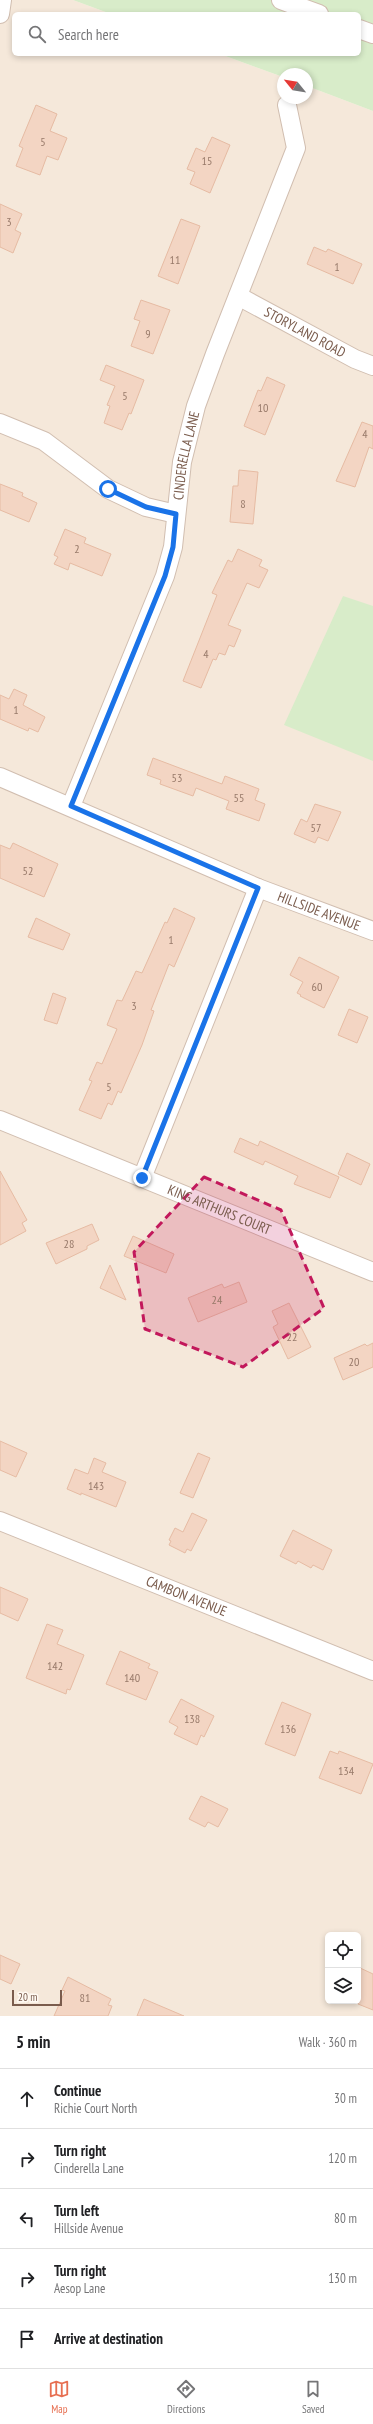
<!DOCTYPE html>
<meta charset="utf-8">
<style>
:root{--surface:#fff;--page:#f6f6f6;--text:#202124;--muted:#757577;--line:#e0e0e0;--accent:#e76f51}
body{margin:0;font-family:"PT Sans Narrow",sans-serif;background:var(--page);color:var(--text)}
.controls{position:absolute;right:12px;bottom:12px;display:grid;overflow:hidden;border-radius:6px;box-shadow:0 2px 6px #0003}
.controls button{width:36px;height:36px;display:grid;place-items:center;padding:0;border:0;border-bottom:1px solid var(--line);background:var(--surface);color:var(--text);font:20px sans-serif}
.compass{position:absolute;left:277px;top:68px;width:36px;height:36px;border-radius:50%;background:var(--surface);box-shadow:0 2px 6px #0003;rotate:300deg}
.scale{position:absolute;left:12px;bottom:10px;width:50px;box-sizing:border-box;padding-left:4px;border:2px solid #7a5c4d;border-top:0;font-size:11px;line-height:14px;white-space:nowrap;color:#7a5c4d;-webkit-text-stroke:3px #fffaf3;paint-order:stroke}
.stop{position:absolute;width:12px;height:12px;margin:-9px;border:3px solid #1a73e8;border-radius:50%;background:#fff}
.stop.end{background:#1a73e8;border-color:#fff;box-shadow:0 1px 4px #0008}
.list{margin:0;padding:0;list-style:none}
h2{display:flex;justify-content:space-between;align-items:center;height:52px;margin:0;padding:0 16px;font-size:17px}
h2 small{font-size:13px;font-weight:400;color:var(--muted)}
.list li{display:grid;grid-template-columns:26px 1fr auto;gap:12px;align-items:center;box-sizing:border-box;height:60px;padding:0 16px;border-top:1px solid var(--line)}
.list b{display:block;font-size:15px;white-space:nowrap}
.list p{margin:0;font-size:13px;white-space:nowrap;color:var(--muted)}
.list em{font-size:13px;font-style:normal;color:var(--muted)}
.icon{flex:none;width:22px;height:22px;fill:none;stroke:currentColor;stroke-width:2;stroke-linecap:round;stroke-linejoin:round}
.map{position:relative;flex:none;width:373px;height:2016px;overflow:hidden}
.search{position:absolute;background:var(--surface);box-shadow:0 2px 6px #0003;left:12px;right:12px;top:12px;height:44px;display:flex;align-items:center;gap:10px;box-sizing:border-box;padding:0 14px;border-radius:6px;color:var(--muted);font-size:15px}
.sheet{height:352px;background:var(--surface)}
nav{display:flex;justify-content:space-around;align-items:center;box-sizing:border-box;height:56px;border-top:1px solid var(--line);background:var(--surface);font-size:11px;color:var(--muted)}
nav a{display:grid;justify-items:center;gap:2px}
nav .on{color:var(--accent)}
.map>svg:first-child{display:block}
</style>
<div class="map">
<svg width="373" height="2016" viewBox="0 0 373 2016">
<rect width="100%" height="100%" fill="#fdf6ec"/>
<path fill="#f5e8da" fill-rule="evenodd" d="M 0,0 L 73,0 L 111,14 L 14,14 L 14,54 L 220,54 L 283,77 L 283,98 L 307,98 L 307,86 L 373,111 L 373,2016 L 0,2016 ZM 328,1935 L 358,1935 L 358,2001 L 328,2001 Z"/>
<g fill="#d8ecc9">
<path d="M 73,0 L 373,0 L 373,111 L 307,86 L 307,74 L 283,74 L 283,77 L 220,54 L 359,54 L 359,14 L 111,14 Z"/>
<path d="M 343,596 L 373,606 L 373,761 L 284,725 Z"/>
</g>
<g fill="#f3d5c3" stroke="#e6bba3">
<path d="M 36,105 L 57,114 L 50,131 L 67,138 L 58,160 L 47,156 L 40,175 L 16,166 L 23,148 L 19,146 Z"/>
<path d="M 212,137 L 230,145 L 210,193 L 190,184 L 195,172 L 187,169 L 196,148 L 205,152 Z"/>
<path d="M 0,204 L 22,214 L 15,230 L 21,233 L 13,253 L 0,247 Z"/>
<path d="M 181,219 L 200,226 L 178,284 L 158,276 Z"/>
<path d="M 314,247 L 326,252 L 328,249 L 362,264 L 353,284 L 307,264 Z"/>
<path d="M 141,300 L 170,310 L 153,354 L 131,346 L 140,321 L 134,319 Z"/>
<path d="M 106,365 L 144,380 L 131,414 L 129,413 L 122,430 L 104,423 L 110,406 L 107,405 L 115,386 L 100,380 Z"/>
<path d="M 267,377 L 285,385 L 265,435 L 244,426 L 258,390 L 261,391 Z"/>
<path d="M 362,422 L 373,426 L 373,449 L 369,447 L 355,487 L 336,481 Z"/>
<path d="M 239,470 L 258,472 L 253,524 L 230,522 L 233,486 L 238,486 Z"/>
<path d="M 0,484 L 23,493 L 22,496 L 37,503 L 29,522 L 0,510 Z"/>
<path d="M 65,529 L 86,538 L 84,543 L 111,554 L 102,576 L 70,563 L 68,570 L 54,564 L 58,557 L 54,555 Z"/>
<path d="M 238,549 L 262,560 L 259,566 L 268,570 L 259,588 L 247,583 L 228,625 L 241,630 L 234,647 L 229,645 L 225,655 L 219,653 L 216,660 L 213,659 L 201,688 L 183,681 L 217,595 L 212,593 L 228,560 L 232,562 Z"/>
<path d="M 14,689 L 27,695 L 23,705 L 45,717 L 38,732 L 29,728 L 28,731 L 0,719 L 0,695 L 9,699 Z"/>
<path d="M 153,758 L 222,784 L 225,776 L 259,789 L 255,800 L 265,804 L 259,821 L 226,809 L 229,801 L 196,788 L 193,796 L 160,784 L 161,780 L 147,775 Z"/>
<path d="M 315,804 L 341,812 L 328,841 L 318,837 L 315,843 L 294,834 L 301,819 L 307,822 Z"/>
<path d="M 13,843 L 58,864 L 44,897 L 0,878 L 0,845 L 10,849 Z"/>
<path d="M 174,908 L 195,918 L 174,967 L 169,964 L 151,1010 L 154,1011 L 142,1045 L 121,1093 L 118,1091 L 112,1105 L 108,1103 L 101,1119 L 79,1110 L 92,1081 L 89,1080 L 97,1062 L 102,1064 L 117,1029 L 107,1025 L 117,1000 L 122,1001 L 136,971 L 142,973 L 165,922 L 167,923 Z"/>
<path d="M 36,918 L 70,934 L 63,950 L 28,937 Z"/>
<path d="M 299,957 L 339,977 L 324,1008 L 300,996 L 301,995 L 297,993 L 303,982 L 290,975 Z"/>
<path d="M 53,993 L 66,998 L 57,1024 L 44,1020 Z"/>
<path d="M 349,1009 L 368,1017 L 357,1043 L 338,1035 Z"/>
<path d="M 240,1138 L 258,1146 L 260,1141 L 339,1177 L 330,1198 L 294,1184 L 298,1176 L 265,1161 L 263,1165 L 234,1152 Z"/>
<path d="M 347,1153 L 370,1164 L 361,1185 L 338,1174 Z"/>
<path d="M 0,1171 L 27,1220 L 22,1223 L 26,1231 L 0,1245 Z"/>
<path d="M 92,1224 L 99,1240 L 87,1246 L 87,1249 L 56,1264 L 46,1243 Z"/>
<path d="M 133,1236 L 174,1254 L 166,1273 L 124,1256 Z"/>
<path d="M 110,1265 L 126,1300 L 100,1288 Z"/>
<path d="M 239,1282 L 247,1302 L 198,1322 L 188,1298 L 222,1284 L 224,1288 Z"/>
<path d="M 289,1303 L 311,1347 L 288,1359 L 273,1327 L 278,1324 L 272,1311 Z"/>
<path d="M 373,1343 L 373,1367 L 343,1380 L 334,1358 L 365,1344 L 367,1346 Z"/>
<path d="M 0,1441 L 27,1453 L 16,1477 L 0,1470 Z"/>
<path d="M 198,1453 L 210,1458 L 193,1498 L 180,1493 Z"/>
<path d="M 94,1458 L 106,1463 L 102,1472 L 126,1482 L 116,1507 L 81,1493 L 81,1495 L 67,1489 L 75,1469 L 88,1474 Z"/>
<path d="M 192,1513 L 207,1520 L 191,1551 L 187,1549 L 185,1553 L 169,1545 L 171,1541 L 169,1540 L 175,1528 L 183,1532 Z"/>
<path d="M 293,1530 L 332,1550 L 323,1570 L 313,1565 L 311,1568 L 298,1561 L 296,1564 L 280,1556 Z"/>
<path d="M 0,1587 L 28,1599 L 18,1621 L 0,1613 Z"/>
<path d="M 47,1624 L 63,1630 L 57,1644 L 84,1655 L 70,1690 L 67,1689 L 66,1694 L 26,1678 Z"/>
<path d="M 120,1651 L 150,1664 L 148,1668 L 158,1672 L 146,1700 L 106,1684 Z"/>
<path d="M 181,1699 L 214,1716 L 204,1737 L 201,1735 L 197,1745 L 174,1734 L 178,1727 L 169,1722 Z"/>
<path d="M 282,1702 L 311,1714 L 295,1756 L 265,1744 Z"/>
<path d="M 330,1751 L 338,1754 L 339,1751 L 373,1764 L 361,1794 L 319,1778 Z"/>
<path d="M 201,1796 L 228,1809 L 218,1827 L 208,1822 L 205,1827 L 189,1819 Z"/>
<path d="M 0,1955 L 20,1964 L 11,1984 L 0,1979 Z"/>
<path d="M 358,1967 L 373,1974 L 373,2010 L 358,2004 Z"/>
<path d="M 68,1977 L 111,1999 L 108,2005 L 112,2006 L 108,2016 L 54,2016 L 65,1991 L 62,1990 Z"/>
<path d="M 144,1999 L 184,2016 L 137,2016 Z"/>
</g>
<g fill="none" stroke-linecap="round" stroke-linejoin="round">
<g stroke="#d1beb0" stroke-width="20">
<g id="minor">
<path d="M 281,0 L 319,14"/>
<path d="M 0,14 L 2,0"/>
<path d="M 359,29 L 373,34"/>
<path id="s1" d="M 238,296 L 355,359 L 373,366"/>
<path d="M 0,423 L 44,441 L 108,489 L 146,507 L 176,514"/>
<path id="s2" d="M 0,777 L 258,888 L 373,931"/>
<path id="s3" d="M 71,806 L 165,576 L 173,547 L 182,462 L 196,406 L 215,354 L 296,148 L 287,105"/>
<path id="s4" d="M 0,1120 L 373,1272"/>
<path d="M 142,1178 L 258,888"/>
<path id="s5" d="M 0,1521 L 373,1671"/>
</g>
</g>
<use href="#minor" stroke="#fff" stroke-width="18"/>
</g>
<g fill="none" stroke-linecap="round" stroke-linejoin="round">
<path stroke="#1a73e8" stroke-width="5" d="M 108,489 L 146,507 L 176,514 L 173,547 L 165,576 L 71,806 L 258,888 L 142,1178"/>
</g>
<path fill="#c2185b" fill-opacity="0.2" stroke="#c2185b" stroke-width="3" stroke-dasharray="8 5" stroke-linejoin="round" d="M 204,1177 L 281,1210 L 324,1308 L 243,1367 L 145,1329 L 134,1252 Z"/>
<g text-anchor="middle" stroke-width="4" stroke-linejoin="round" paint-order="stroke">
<g font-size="12" fill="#987a6a">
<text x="43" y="146">5</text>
<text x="207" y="165">15</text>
<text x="9" y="226">3</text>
<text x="175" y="264">11</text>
<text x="337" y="271">1</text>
<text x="148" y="338">9</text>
<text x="125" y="400">5</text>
<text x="263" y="412">10</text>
<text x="365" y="438">4</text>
<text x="243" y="508">8</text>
<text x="77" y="553">2</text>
<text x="206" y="658">4</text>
<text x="16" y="714">1</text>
<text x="177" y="782">53</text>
<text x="239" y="802">55</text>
<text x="316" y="832">57</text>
<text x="28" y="875">52</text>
<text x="171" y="944">1</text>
<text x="317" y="991">60</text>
<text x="134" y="1010">3</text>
<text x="109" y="1091">5</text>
<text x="69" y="1248">28</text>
<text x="217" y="1304">24</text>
<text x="292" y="1341">22</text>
<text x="354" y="1366">20</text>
<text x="96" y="1490">143</text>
<text x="55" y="1670">142</text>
<text x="132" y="1682">140</text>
<text x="192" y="1723">138</text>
<text x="288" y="1733">136</text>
<text x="346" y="1775">134</text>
<text x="85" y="2002">81</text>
</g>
<g font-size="14" fill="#7a5c4d" stroke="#fffaf3">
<text dy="5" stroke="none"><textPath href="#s1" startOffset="76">STORYLAND ROAD</textPath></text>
<text dy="5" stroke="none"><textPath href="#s3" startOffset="371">CINDERELLA LANE</textPath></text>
<text dy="5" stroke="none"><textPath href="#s2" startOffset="346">HILLSIDE AVENUE</textPath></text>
<text dy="5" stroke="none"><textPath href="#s4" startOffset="237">KING ARTHURS COURT</textPath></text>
<text dy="5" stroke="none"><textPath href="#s5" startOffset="201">CAMBON AVENUE</textPath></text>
</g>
</g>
</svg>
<div class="controls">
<button><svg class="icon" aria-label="locate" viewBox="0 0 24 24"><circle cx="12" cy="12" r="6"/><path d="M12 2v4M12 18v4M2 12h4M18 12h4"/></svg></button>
<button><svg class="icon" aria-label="layers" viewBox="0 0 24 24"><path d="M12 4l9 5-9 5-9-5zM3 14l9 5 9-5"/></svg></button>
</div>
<svg class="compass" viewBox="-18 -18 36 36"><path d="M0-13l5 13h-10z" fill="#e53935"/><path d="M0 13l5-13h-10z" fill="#757577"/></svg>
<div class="scale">20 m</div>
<div class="stop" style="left:108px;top:489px"></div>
<div class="stop end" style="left:142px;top:1178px"></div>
<div class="search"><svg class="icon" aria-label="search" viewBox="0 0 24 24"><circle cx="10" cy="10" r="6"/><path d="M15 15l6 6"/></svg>Search here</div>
</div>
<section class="sheet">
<h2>5 min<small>Walk · 360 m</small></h2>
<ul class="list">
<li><svg class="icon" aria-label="ahead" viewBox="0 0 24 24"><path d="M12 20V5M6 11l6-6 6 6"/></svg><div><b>Continue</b><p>Richie Court North</p></div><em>30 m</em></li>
<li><svg class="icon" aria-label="right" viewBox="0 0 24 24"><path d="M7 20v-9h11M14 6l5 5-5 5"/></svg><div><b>Turn right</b><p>Cinderella Lane</p></div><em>120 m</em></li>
<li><svg class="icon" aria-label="left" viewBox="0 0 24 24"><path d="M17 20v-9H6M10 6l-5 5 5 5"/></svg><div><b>Turn left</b><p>Hillside Avenue</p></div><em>80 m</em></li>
<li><svg class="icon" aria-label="right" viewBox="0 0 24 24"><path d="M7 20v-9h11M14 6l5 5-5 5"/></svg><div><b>Turn right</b><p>Aesop Lane</p></div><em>130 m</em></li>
<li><svg class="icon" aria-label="arrive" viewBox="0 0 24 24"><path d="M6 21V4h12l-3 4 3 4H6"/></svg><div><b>Arrive at destination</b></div></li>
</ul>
</section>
<nav>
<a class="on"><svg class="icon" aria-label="map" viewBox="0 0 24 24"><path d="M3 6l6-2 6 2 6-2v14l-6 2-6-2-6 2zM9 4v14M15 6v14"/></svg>Map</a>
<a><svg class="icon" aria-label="directions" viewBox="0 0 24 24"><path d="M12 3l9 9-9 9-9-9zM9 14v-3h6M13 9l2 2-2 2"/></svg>Directions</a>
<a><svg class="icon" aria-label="saved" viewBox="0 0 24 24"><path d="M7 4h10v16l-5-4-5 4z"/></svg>Saved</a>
</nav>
